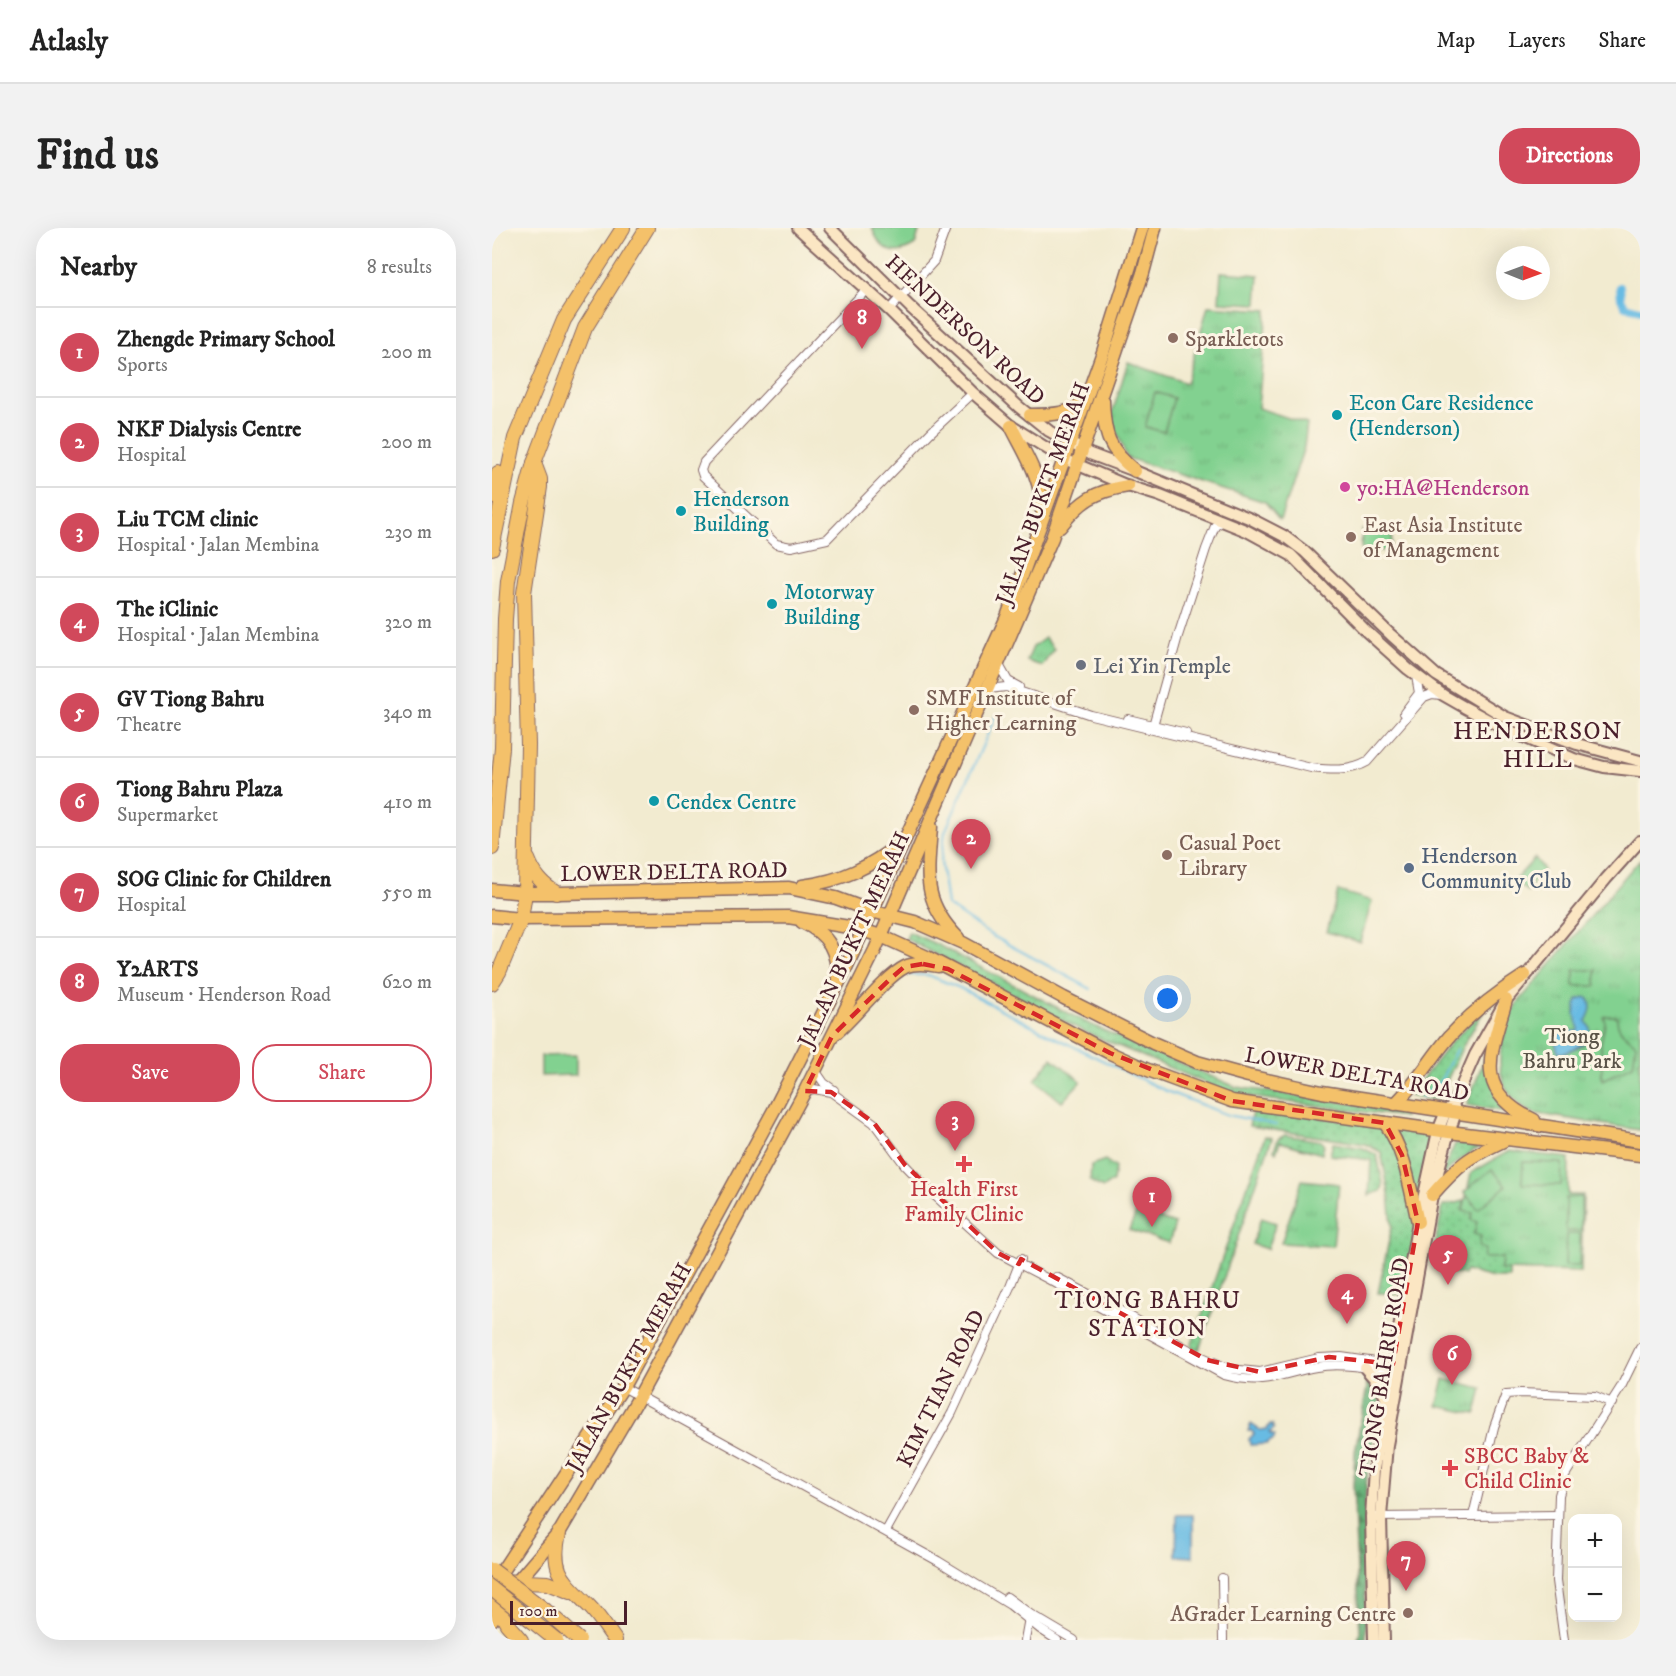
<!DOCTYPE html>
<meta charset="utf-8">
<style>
:root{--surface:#fff;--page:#f2f2f2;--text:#222;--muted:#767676;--line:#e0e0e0;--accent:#d1495b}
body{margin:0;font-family:"IM FELL DW Pica",serif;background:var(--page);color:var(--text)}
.controls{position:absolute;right:18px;bottom:18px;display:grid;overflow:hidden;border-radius:12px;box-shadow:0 6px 24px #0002}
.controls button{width:54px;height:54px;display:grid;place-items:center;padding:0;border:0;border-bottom:2px solid var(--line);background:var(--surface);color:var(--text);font:30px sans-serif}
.compass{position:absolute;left:1004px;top:18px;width:54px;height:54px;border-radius:50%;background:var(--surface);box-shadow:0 6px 24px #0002;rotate:91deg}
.scale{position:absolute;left:18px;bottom:15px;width:117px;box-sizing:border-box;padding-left:6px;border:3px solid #4a1f2b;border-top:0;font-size:16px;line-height:21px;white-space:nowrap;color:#4a1f2b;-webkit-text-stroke:4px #fcf5e5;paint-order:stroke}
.you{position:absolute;left:676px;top:771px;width:21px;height:21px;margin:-15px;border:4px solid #fff;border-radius:50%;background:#1a73e8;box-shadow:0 0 0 9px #1a73e833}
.badge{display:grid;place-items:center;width:39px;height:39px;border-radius:50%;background:var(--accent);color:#fff;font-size:20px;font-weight:700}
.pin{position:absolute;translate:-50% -50px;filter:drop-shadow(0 2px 3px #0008)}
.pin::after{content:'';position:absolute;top:32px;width:21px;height:18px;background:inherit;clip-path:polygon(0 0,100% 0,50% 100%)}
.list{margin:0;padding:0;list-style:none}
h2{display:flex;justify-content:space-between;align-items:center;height:78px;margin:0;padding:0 24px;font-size:26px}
h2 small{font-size:20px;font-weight:400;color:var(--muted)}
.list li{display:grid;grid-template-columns:39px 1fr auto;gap:18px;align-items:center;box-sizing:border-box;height:90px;padding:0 24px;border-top:2px solid var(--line)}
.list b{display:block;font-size:22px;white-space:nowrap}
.list p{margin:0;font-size:20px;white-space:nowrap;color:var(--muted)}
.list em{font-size:20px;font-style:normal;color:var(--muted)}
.actions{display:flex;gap:12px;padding:18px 24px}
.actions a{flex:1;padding:14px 0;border:2px solid var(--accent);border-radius:24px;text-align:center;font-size:21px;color:var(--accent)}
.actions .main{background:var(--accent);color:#fff}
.map{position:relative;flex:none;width:1148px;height:1412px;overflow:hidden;border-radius:24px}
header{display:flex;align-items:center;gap:36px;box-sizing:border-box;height:84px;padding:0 30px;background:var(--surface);border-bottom:2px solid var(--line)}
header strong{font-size:28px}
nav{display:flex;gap:33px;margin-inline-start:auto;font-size:21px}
.intro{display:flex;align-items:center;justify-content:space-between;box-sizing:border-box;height:144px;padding:0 36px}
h1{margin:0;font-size:42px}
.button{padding:15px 27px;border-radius:24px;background:var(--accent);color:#fff;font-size:21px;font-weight:700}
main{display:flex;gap:36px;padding:0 36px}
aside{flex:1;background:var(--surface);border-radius:24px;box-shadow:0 6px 24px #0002}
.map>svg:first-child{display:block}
</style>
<header>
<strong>Atlasly</strong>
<nav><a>Map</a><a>Layers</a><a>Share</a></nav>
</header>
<div class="intro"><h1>Find us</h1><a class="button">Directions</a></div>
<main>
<aside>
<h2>Nearby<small>8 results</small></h2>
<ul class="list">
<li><span class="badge">1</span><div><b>Zhengde Primary School</b><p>Sports</p></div><em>200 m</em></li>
<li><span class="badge">2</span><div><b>NKF Dialysis Centre</b><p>Hospital</p></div><em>200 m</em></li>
<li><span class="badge">3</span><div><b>Liu TCM clinic</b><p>Hospital · Jalan Membina</p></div><em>230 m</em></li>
<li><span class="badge">4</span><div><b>The iClinic</b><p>Hospital · Jalan Membina</p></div><em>320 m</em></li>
<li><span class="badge">5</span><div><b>GV Tiong Bahru</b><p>Theatre</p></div><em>340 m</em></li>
<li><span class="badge">6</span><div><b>Tiong Bahru Plaza</b><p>Supermarket</p></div><em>410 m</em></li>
<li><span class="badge">7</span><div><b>SOG Clinic for Children</b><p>Hospital</p></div><em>550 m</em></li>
<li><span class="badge">8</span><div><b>Y2ARTS</b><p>Museum · Henderson Road</p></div><em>620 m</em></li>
</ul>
<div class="actions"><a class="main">Save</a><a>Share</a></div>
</aside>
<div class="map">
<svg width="1148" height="1412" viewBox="0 0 1148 1412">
<defs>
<pattern id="grass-dots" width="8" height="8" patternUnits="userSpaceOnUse" patternTransform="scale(1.5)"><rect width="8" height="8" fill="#82d190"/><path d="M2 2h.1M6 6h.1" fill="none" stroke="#72b37c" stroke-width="1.8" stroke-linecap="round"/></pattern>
<pattern id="forest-firs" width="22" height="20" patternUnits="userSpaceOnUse" patternTransform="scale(1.5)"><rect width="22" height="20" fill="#69b37a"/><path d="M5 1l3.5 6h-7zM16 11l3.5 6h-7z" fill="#589164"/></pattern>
<pattern id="park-tufts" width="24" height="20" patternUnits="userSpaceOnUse" patternTransform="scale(1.5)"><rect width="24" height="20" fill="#82d190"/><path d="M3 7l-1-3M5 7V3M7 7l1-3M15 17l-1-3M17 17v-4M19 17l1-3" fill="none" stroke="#72b37c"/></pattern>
</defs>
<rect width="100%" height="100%" fill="#fcf5e5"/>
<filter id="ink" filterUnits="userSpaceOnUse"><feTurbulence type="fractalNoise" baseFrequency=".0167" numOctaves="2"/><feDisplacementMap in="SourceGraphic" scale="12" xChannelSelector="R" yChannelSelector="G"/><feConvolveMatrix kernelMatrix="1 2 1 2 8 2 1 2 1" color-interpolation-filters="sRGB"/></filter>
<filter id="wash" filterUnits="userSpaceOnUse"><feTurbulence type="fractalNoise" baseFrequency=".008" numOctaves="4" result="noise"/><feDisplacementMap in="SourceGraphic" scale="24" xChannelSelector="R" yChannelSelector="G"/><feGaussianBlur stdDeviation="1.35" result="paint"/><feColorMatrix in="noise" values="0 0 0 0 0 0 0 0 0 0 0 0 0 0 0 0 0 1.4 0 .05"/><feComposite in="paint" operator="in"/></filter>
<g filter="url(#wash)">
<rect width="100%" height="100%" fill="#f2ebd0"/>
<g fill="url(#grass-dots)" stroke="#66785e" stroke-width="1.5">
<path d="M 417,704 L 446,717 L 597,796 L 744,859 L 912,883 L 912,889 L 742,867 L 593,804 L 414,711 Z"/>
<path d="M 993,781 L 971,818 L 946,872 L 917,868 L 960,813 Z"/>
<path d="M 1005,796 L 1000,852 L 1021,885 L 975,877 Z"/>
<path d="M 761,880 L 939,904 L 912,1066 L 886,1065 L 900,998 L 897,965 L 889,924 L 873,916 L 757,898 Z"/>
<path d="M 793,907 L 829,913 L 832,916 L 830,926 L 788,914 L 784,924 L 782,922 L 786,911 Z"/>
<path d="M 773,908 L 780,910 L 707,1122 L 699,1119 Z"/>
<path d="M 999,913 C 978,924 962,934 947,952 L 963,916 Z"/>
<path d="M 841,915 L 871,920 L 885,927 L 891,957 L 889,963 L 877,967 L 879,932 L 838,927 Z"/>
<path d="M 972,973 L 971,983 L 982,985 L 993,1021 L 1010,1030 L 1009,1042 L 1017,1042 L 1017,1050 L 1001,1050 L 974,1043 L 972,1047 L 951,1042 L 951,1037 L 939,1034 L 951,978 Z"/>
</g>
<path fill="url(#forest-firs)" stroke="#5a6952" stroke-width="1.5" d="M 873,1150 C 882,1157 888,1165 888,1177 C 888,1195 879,1213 877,1231 C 869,1290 874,1352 874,1411 L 866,1411 L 868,1405 L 861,1257 L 863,1223 L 875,1159 Z"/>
<g fill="url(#park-tufts)" stroke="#66785e" stroke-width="1.5">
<path d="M 716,78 L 775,82 L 766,180 L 815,196 L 812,219 L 788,292 L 773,274 L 635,230 L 619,189 L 636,134 L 694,155 Z"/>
<path d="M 553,410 L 562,421 L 550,438 L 535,433 L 541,419 Z"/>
<path d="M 1043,630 L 1051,640 L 1051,644 L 1043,652 L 1036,664 L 1022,653 Z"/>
<path d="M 1148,631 L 1148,902 L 1041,885 C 995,862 1005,815 1024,777 Z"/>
<path d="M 560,830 L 589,853 L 570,874 L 543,852 Z"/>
<path d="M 1017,923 L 1077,930 L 1076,967 L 1091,967 L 1089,1044 L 1009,1042 L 1010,1030 L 991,1030 L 993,1021 L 987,1019 L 989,1008 L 982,1006 L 985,994 L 979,992 L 981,985 L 971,983 L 979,945 Z"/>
<path d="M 613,932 L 623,939 L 621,953 L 611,960 L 598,953 L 599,937 Z"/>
<path d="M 810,952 L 847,956 L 841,1018 L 789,1015 Z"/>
<path d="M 952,1151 L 990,1160 L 984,1186 L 945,1178 Z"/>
</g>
<g fill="#82d190" stroke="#66785e" stroke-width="1.5">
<path d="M 380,0 L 428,0 L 423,17 C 401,31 388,22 380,0 Z"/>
<path d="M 729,44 L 767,47 L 765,76 L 727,74 Z"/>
<path d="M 663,164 L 682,170 L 672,204 L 653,199 Z"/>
<path d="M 870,302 L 900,305 L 899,323 L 869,321 Z"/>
<path d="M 846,663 L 880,673 L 868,714 L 835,704 Z"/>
<rect x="1082" y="742" width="22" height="16"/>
<path d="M 1114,788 L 1125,788 C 1124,803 1134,807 1144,816 L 1141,837 L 1110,852 L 1109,815 L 1113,795 L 1112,789 Z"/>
<path d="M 84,827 L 84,847 L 49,848 L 49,828 Z"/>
<path d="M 1031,934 L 1070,935 L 1069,957 L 1030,956 Z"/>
<path d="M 1000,941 L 1014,958 L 986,981 L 972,964 Z"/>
<path d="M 1089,969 L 1089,1003 L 1074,1003 L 1074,970 Z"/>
<path d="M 645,983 L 683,996 L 677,1015 L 637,1002 Z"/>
<path d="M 769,990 L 784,995 L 775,1021 L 760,1016 Z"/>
<path d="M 1074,1006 L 1088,1006 L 1087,1038 L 1073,1038 Z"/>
</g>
<g fill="#67bbe3" stroke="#586d87" stroke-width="1.5">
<path d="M 1093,769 L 1097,771 C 1101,780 1098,785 1094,793 L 1098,800 L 1096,813 C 1088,817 1074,827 1066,825 L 1063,814 C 1069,798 1071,804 1086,803 L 1087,801 C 1083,789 1081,784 1086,772 Z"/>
<path d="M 759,1196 L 768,1202 L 775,1201 L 778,1196 L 780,1196 L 782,1201 L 778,1204 L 779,1207 L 783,1207 L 782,1211 L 774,1216 L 758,1217 L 757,1211 L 762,1206 L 760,1203 L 756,1203 Z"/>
<path d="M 685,1287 L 701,1287 L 701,1329 L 684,1328 Z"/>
</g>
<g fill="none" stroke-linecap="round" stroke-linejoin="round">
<g stroke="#67bbe3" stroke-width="2">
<path d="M 504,487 L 453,604 L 449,633 L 455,677 L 497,706 L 599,761"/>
<path d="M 417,747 L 436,747 L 468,760 L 558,807 L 674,863 L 736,887 L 784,897"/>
<path d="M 930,869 L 949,852 L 965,820"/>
</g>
<path stroke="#67bbe3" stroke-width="8" d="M 1128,59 L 1129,70 L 1133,78 L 1148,82"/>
</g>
</g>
<g filter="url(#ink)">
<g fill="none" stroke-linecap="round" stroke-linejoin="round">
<g stroke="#856665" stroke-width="10">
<g id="minor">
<path d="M 374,62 L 212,234 L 209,242 L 211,248 L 284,316 L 299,319 L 335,311 L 438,205 L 481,165"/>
<path d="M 397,82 L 442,33 L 454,0"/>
<path d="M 507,437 L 516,453 L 527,459"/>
<path d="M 496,461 L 514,459 L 599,487 L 819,540 C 838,542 858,544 875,534 L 932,469 L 940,466 L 949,467"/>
<path d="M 912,485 L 927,465 L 924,448"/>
<path d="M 636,491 L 694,505"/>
<path d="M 660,501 L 686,408 L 714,321 L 723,298 L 731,293"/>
<path d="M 323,842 L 332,855 L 342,862"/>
<path d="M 313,863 L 322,861 L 339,864 L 382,895 L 413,937 L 440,965 L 506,1025 L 556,1051 L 732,1147 C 772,1158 786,1146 824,1139 C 849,1134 878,1140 903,1146"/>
<path d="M 564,1049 L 620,1078 L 708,1128 L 738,1141 L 768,1144 L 827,1130 L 849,1129 L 905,1137"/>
<path d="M 131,1159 L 446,1333 L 518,1377 L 548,1401 L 565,1412"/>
<path d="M 981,1288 L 1002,1199 L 1014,1166 L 1029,1165 L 1103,1168 L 1120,1175"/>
<path d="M 884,1289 L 1065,1287"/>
<path d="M 394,1303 L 460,1185 L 518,1059 L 529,1031"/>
<path d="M 730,1350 L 731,1412"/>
<path d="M 515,1369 L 538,1386 L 582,1412"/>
<path d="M 533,1412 L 537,1390"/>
<path d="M 1072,1412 L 1064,1353 L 1067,1267 L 1073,1247 L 1129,1159 L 1148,1120"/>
</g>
</g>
<g stroke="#856665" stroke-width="14">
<g id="secondary">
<path d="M 306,0 L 397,82 L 481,165 L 519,198 L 572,231 L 636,258 L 668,268 L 755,303 L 799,327 L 875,404 L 916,441 L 951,467 L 972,479 L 1009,499 L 1082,531 L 1112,539 L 1148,543"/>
<path d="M 338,0 L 418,79 L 527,179 L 557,203 L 598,226 L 643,243 L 759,291 L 792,308 L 812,323 L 899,407 L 944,447 L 1013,489 L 1085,516 L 1148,533"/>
<path d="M 873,1140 L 889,1158 L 894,1171"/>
<path d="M 882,1412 L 879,1289 L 882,1241 L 926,994 L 946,903 L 954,883 L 961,877 L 983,827 L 1014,772 L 1114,651 L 1148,613"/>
<path d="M 892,1412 L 889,1289 L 895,1217 L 940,967 L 955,911 L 964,884 L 961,877"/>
</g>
</g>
<g stroke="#856665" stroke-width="15">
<g id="primary">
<path d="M 611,172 C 612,206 616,221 643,243"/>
<path d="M 538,187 C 556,187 583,187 594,170"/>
<path d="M 519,198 C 533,226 550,250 550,283"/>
<path d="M 568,299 C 588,273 603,263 636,258"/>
<path d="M 439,599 C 436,647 429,672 466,710"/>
<path d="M 310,658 C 350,653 378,639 410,614"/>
<path d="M 0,662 L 33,665 L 66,665 L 297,660 L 344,670 L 379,683 L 423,694 L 471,715 L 572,770 L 661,815 L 705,834 L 756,848 L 830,864 L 1148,913"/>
<path d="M 0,688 L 29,691 L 296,689 L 363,700 L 389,708 L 435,729 L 618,825 L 656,842 L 740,873 L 957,904 L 1148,927"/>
<path d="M 310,694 C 338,707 345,723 346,753"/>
<path d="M 1014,772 C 999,825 979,863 1042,892"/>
<path d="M 344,805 C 364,788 393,749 413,739 C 423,734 436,736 446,738"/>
<path d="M 903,876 C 925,855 939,830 958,808 C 980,784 1006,764 1033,747"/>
<path d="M 893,895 C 914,924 918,961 926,994"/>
<path d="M 940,967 C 966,937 977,929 1013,912"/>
<path d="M 2,1355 L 131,1159 L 282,882 L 353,742 L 515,389 L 611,124 L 650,0"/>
<path d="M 0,1392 L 25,1354 L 67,1305 L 147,1169 L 313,863 L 383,722 L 560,310 L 651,45 L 663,0"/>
</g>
</g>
<g stroke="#856665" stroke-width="16">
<g id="motorway">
<path d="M 0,269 L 6,245"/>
<path d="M 0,320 L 23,210 L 72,92 L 131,0"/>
<path d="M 0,620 L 10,520 L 13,391 L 16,353 L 31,275 L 42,235 L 93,100 L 155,0"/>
<path d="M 36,631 C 42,647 50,656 64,665"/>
<path d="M 0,755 L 7,744 L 29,691 L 33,665 L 36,517 L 32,365 L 48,259 L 48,251 L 42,235"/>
<path d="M 67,1305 C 58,1345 72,1352 97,1378 C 107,1388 115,1401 123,1412"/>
<path d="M 10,1353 L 56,1355 L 79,1364"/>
<path d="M 0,1368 L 15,1396 L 29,1412"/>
</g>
</g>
<use href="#minor" stroke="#fff" stroke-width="8"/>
<use href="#secondary" stroke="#fbe6c3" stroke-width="10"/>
<use href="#primary" stroke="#f4c16a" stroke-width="12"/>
<use href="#motorway" stroke="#f4c16a" stroke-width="14"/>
<g stroke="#856665" stroke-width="16" stroke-linecap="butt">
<g id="motorway-bridge">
<path d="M 0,1342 L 53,1382 L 87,1412"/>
<path d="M 0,1361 L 64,1412"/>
</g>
</g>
<use href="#motorway-bridge" stroke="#f4c16a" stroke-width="14"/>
</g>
</g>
<path fill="none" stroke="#d62828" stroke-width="4.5" stroke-dasharray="12 8" stroke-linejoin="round" d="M 431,736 L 456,741 L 618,825 L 740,873 L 893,895 L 910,927 L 926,994 L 901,1136 L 837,1129 L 768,1144 L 715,1132 L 529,1031 L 527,1036 L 506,1025 L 413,937 L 382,895 L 339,864 L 313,863 L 340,808 L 397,752 L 412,739 Z"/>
<g fill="#8d6e63" stroke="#fcf5e5" stroke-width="2">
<circle cx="681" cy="110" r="6"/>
<circle cx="859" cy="309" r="6"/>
<circle cx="422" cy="482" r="6"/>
<circle cx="675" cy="627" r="6"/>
<circle cx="916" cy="1385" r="6"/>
</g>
<g fill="#0f9aa8" stroke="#fcf5e5" stroke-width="2">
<circle cx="845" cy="187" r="6"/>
<circle cx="189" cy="283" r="6"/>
<circle cx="280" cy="376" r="6"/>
<circle cx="162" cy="573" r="6"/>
</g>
<circle fill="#d1479c" stroke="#fcf5e5" stroke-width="2" cx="853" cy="259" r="6"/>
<circle fill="#6b7280" stroke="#fcf5e5" stroke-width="2" cx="589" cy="437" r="6"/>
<circle fill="#5c6f8a" stroke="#fcf5e5" stroke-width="2" cx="917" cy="640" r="6"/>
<g fill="#e0444e" stroke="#fcf5e5" stroke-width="2">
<path d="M469 927h6v6h6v6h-6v6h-6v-6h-6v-6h6z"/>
<path d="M955 1231h6v6h6v6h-6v6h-6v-6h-6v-6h6z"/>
</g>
<g text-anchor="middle" stroke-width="6" stroke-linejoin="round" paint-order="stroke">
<g font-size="22" fill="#4a1f2b" stroke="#fcf5e5">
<text transform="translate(474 101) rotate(43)" y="8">HENDERSON ROAD</text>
<text transform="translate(550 265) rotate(-70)" y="8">JALAN BUKIT MERAH</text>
<text transform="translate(182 643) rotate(-1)" y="8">LOWER DELTA ROAD</text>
<text transform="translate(361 711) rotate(-65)" y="8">JALAN BUKIT MERAH</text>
<text transform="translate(865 845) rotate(10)" y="8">LOWER DELTA ROAD</text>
<text transform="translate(136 1139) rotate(-61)" y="8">JALAN BUKIT MERAH</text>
<text transform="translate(891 1139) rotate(-81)" y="8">TIONG BAHRU ROAD</text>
<text transform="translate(448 1160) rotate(-64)" y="8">KIM TIAN ROAD</text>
</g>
<g font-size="22" fill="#785e54" stroke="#fcf5e5" text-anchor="start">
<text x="693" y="118">Sparkletots</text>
<text x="871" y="304">East Asia Institute<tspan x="871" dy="25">of Management</tspan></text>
<text x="434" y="477">SMF Institute of<tspan x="434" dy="25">Higher Learning</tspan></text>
<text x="687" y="622">Casual Poet<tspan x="687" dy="25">Library</tspan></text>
<text x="904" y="1393" text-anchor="end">AGrader Learning Centre</text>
</g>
<g font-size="22" fill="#0d838f" stroke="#fcf5e5" text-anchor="start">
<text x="857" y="182">Econ Care Residence<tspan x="857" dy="25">(Henderson)</tspan></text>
<text x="201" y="278">Henderson<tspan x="201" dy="25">Building</tspan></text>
<text x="292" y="371">Motorway<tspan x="292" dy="25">Building</tspan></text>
<text x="174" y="581">Cendex Centre</text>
</g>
<g font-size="22" fill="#b23c85" stroke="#fcf5e5" text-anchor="start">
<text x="865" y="267">yo:HA@Henderson</text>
</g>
<g font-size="22" fill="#5b616d" stroke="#fcf5e5" text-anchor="start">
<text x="601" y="445">Lei Yin Temple</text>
</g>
<g font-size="22" fill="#4e5e75" stroke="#fcf5e5" text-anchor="start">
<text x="929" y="635">Henderson<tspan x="929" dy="25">Community Club</tspan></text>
</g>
<g font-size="22" fill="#5b5449" stroke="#fcf5e5">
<text x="1080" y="815">Tiong<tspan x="1080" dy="25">Bahru Park</tspan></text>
</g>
<g font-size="22" fill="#be3a42" stroke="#fcf5e5">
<text x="472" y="968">Health First<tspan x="472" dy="25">Family Clinic</tspan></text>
<text x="972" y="1235" text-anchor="start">SBCC Baby &amp;<tspan x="972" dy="25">Child Clinic</tspan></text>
</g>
<g font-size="24" letter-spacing="1.5" fill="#4a1f2b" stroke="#fcf5e5">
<text x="1046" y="511">HENDERSON<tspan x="1046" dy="28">HILL</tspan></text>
<text x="656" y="1080">TIONG BAHRU<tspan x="656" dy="28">STATION</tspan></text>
</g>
</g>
</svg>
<div class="controls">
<button>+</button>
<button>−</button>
</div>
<svg class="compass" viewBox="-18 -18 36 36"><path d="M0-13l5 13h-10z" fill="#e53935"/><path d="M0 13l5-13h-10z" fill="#767676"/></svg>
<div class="scale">100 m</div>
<div class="you"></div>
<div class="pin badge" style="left:660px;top:999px">1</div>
<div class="pin badge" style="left:479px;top:641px">2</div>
<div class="pin badge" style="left:463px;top:923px">3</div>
<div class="pin badge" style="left:855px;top:1096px">4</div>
<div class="pin badge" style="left:956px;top:1057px">5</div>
<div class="pin badge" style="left:960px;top:1157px">6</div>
<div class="pin badge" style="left:914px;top:1363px">7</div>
<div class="pin badge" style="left:370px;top:121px">8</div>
</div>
</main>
